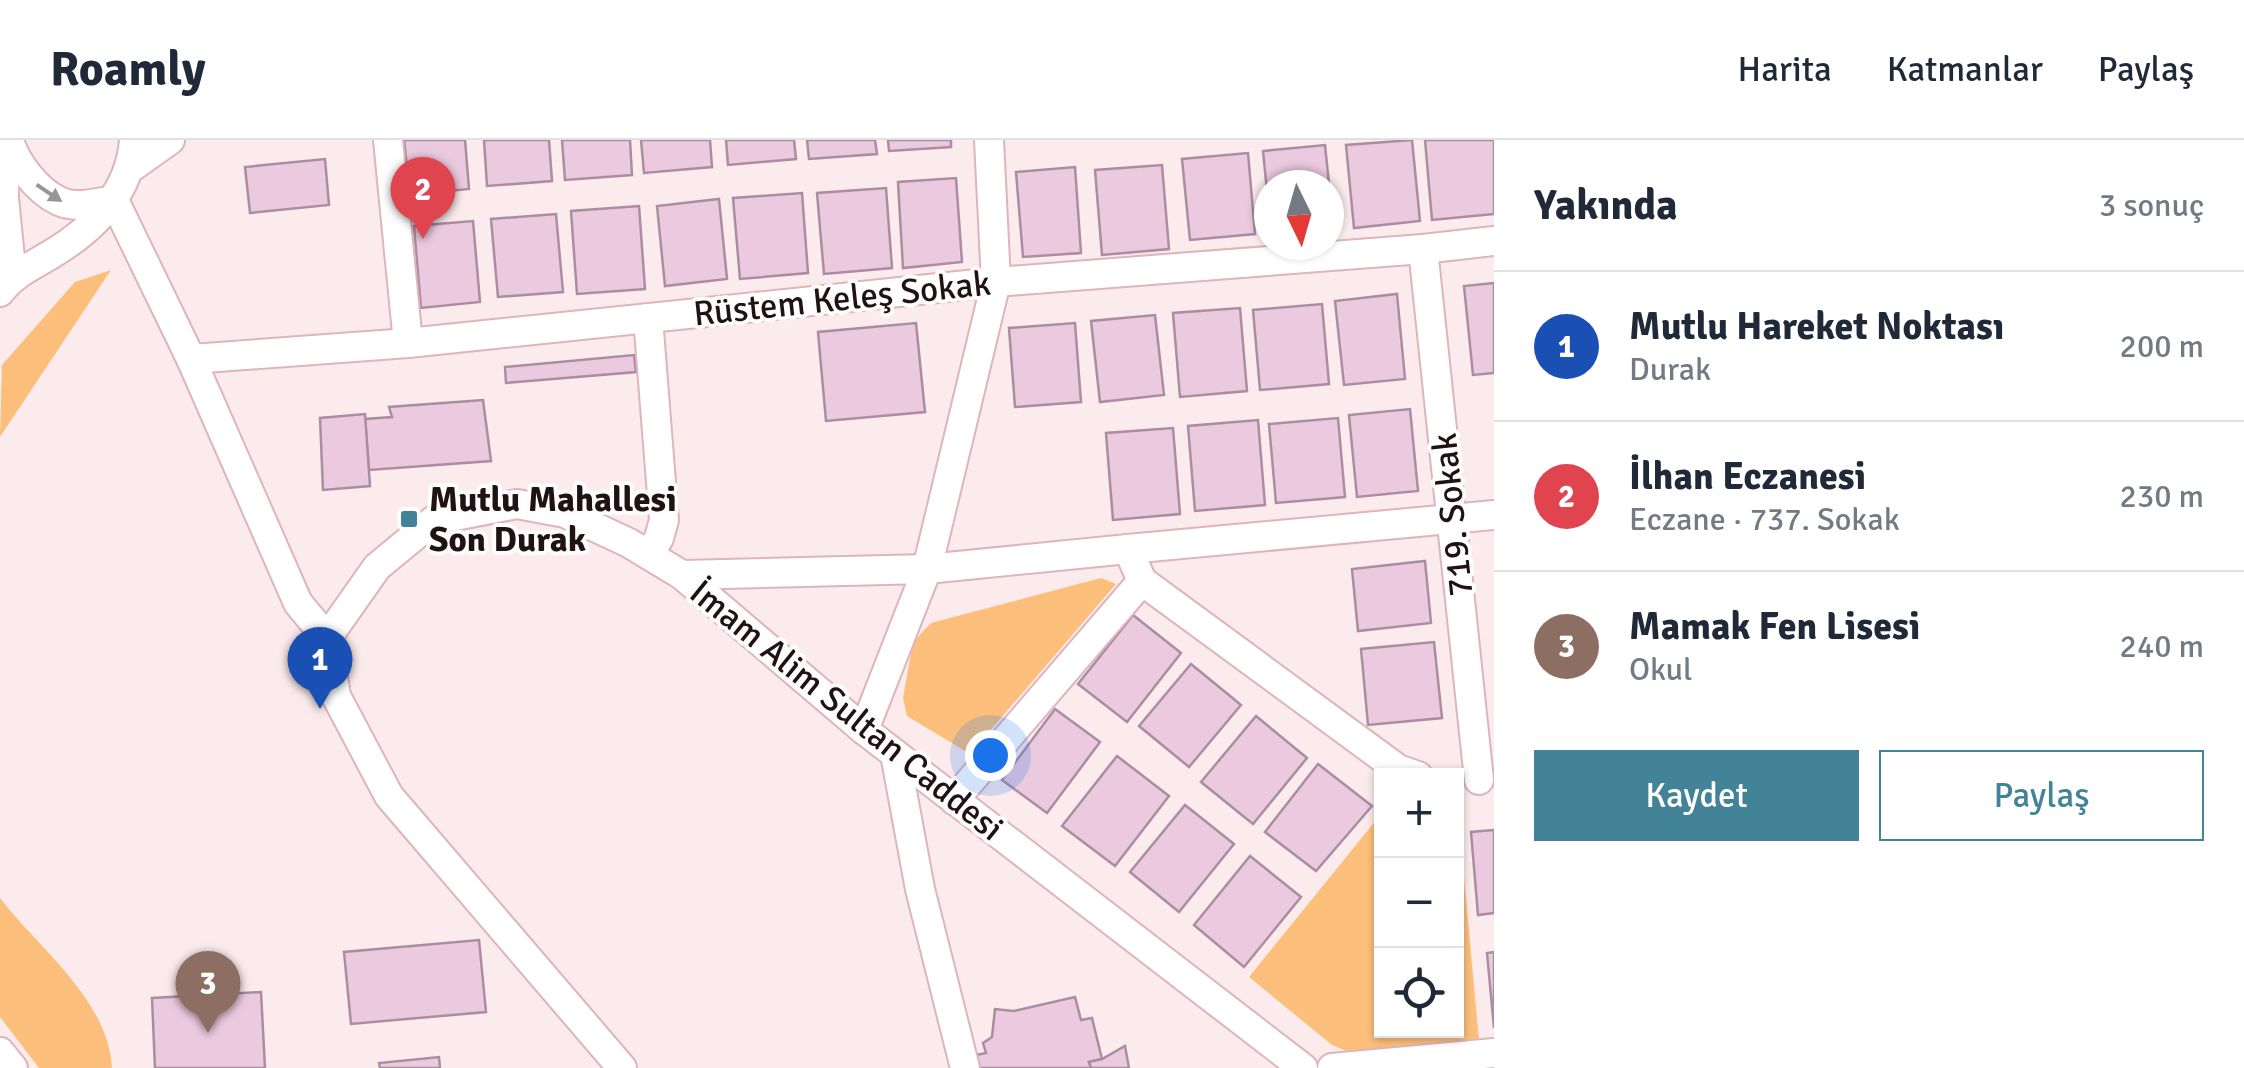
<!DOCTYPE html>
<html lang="tr">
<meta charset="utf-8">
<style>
:root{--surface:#fff;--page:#f6f6f7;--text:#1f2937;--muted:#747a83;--line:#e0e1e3;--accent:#438397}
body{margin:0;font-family:Signika,sans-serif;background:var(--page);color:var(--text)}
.controls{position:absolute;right:30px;bottom:30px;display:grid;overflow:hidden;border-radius:0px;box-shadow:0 2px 8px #0004}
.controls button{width:90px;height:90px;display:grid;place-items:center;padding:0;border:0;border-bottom:2px solid var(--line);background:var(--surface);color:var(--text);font:50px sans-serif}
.compass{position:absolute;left:1254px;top:30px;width:90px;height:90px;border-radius:50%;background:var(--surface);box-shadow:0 2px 8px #0004;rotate:175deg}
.you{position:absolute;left:990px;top:615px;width:35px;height:35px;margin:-25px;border:8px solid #fff;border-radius:50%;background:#1a73e8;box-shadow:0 0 0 15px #1a73e833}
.badge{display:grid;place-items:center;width:65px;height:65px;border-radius:50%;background:var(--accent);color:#fff;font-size:32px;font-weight:700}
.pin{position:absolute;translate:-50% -82px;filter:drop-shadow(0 2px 5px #0008)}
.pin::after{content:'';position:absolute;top:52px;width:35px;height:30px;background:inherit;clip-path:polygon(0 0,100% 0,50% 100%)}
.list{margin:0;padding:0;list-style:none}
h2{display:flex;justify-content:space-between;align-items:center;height:130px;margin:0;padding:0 40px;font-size:42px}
h2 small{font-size:32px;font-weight:400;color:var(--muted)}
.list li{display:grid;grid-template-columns:65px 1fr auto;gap:30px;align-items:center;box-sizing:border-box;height:150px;padding:0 40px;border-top:2px solid var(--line)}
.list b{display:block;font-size:38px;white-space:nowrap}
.list p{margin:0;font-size:32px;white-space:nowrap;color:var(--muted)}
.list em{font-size:32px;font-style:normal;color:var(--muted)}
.actions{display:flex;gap:20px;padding:30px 40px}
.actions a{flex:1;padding:22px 0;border:2px solid var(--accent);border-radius:0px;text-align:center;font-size:35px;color:var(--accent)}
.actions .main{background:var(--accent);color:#fff}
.icon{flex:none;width:55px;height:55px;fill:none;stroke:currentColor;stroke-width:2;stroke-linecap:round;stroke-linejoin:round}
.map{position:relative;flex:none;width:1494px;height:928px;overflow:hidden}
header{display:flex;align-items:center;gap:60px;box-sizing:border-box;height:140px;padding:0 50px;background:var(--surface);border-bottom:2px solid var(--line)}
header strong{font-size:48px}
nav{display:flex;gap:55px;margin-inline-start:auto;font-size:35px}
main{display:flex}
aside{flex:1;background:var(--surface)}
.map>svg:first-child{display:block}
</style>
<header>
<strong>Roamly</strong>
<nav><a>Harita</a><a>Katmanlar</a><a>Paylaş</a></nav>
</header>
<main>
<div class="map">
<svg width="1494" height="928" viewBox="0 0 1494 928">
<rect width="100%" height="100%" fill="#fcebed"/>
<g fill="#fcbf7b">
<path d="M 111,130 L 0,297 L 2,225 L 75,142 Z"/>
<path d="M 1101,438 L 1116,444 L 970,614 L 907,576 L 903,558 L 913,502 L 931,483 Z"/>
<path d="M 1381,674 L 1382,890 L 1456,890 L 1457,683 L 1459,683 L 1479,900 L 1354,914 L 1332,905 L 1249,837 Z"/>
<path d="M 0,758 C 39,809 108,859 112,928 L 39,928 L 0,877 Z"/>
</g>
<g fill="#ebcadf" stroke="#ab8da1" stroke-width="2.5">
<path d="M 404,0 L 465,0 L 469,49 L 410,55 Z"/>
<path d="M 484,0 L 549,0 L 552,41 L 487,46 Z"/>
<path d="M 562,0 L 630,0 L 632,35 L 565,40 Z"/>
<path d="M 641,0 L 710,0 L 712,27 L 644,33 Z"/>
<path d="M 726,0 L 794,0 L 796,19 L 728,25 Z"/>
<path d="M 807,0 L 875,0 L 877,14 L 809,19 Z"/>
<path d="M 888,0 L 951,0 L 951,7 L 889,11 Z"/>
<path d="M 1412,0 L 1420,81 L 1354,88 L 1346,5 Z"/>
<path d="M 1425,0 L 1494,0 L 1494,74 L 1432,80 Z"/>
<path d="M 1325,5 L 1333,83 L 1329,83 L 1329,45 L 1269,45 L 1269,71 L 1263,11 Z"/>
<path d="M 1248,13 L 1255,94 L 1190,100 L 1182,19 Z"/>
<path d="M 325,19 L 329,65 L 250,73 L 245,27 Z"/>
<path d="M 1162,25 L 1169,109 L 1102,115 L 1095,30 Z"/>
<path d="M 1075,27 L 1081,113 L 1023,117 L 1016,32 Z"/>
<path d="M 956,38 L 962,122 L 903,128 L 898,42 Z"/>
<path d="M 886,48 L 892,128 L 824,134 L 817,53 Z"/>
<path d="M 802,53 L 808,133 L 740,139 L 733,58 Z"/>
<path d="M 719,59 L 727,139 L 665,146 L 657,66 Z"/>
<path d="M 639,66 L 645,149 L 577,154 L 571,71 Z"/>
<path d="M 556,74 L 563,152 L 498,157 L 491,79 Z"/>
<path d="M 473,81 L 480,162 L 421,168 L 414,86 Z"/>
<path d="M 1494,143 L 1494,233 L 1473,235 L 1464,146 Z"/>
<path d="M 1397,154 L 1405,239 L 1344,245 L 1335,161 Z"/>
<path d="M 1322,164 L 1329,244 L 1260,250 L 1253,170 Z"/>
<path d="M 1240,168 L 1247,251 L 1180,257 L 1173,173 Z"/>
<path d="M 1155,175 L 1164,255 L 1100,262 L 1091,181 Z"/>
<path d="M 916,183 L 925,272 L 826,281 L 818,192 Z"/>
<path d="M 1075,183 L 1081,262 L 1015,267 L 1009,188 Z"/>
<path d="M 634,215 L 636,232 L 506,243 L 505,227 Z"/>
<path d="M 483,260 L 491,321 L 369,330 L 365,279 L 392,277 L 389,267 Z"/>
<path d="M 1410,269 L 1418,351 L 1357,357 L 1349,275 Z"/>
<path d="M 365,274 L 370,346 L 323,350 L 320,278 Z"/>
<path d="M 1338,278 L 1345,357 L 1276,363 L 1269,284 Z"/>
<path d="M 1258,280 L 1265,365 L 1195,371 L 1188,286 Z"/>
<path d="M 1173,288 L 1180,374 L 1113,380 L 1106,293 Z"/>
<path d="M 1425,421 L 1431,483 L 1358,491 L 1352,429 Z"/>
<path d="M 1133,475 L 1181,513 L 1127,582 L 1078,544 Z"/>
<path d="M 1434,502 L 1442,578 L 1368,585 L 1361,509 Z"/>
<path d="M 1191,524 L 1241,565 L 1189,627 L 1139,586 Z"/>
<path d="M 1055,569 L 1100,602 L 1047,673 L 1002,640 Z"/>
<path d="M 1256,576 L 1307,618 L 1253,684 L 1201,642 Z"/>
<path d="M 1117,616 L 1169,656 L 1115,726 L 1062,686 Z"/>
<path d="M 1318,624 L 1372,666 L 1316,731 L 1265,692 Z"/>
<path d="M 1185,665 L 1234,704 L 1179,772 L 1130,732 Z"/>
<path d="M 1494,690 L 1494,773 L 1478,775 L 1471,692 Z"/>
<path d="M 1250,716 L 1301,757 L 1244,827 L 1194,785 Z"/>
<path d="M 479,800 L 486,872 L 351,884 L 344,812 Z"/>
<path d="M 1494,812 L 1494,888 L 1487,813 Z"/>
<path d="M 261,852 L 265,928 L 155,928 L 152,858 Z"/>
<path d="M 1075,857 L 1081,880 L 1092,878 L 1102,919 L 1089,922 L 1091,928 L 979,928 L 976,915 L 986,913 L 983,903 L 992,897 L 995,869 L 1014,871 Z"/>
<path d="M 1125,906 L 1129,928 L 1091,928 L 1089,922 L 1102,919 Z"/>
<path d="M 439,917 L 440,928 L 380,928 L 379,923 Z"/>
</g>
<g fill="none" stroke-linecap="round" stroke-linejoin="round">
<g stroke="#ddb5bb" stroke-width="32">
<g id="minor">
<path d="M 5,0 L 4,58 L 12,138"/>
<path d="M 9,0 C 15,22 37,51 59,61 C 75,69 97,63 114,60"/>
<path d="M 388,0 L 408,203"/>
<path d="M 132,27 L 170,0"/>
<path d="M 114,60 L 191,219 L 298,463 L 327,498 L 336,556 L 389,656 L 622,928"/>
<path d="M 1423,109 L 1479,640"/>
<path d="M 0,152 C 12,135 32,126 50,115 C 94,89 130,53 134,0"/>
<path d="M 648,178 L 664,380 L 659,398 L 649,415"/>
<path d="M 191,219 L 408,203 L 996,142 L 1423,109 L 1494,101"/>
<path d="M 1128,409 L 1494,375"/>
<path d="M 682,435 L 927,429 L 1128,409 L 1142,441 L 1398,629 L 1418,636"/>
<path d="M 327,498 L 377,427 L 434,380 L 517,364 L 565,373 L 629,403 L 682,435 L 864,590 L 1303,928"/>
<path d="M 864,590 L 927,429 L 996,142 L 989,0"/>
<path d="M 895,614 L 920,749 L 965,928"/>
<path d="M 954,660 L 1142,441"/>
<path d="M 0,912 L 13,928"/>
<path d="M 1332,928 L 1494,913"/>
</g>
</g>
<use href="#minor" stroke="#fff" stroke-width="28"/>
</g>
<defs><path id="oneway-solid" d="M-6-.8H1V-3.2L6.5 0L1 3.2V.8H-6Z" transform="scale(2.5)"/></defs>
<use fill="#9a9495" href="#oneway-solid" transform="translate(49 53) rotate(34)"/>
<rect fill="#438397" stroke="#fdfdfd" stroke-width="4" x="399" y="369" width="20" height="20" rx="5"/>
<g text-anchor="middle" stroke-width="8" stroke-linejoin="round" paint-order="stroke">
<g font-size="35" fill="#1f1114" stroke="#fdfdfd">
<text transform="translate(842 158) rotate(-6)" y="12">Rüstem Keleş Sokak</text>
<text transform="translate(1452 375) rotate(-96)" y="12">719. Sokak</text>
<text transform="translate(847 570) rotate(39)" y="12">İmam Alim Sultan Caddesi</text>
</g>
<g font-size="35" font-weight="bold" fill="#1f1114" stroke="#fdfdfd" text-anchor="start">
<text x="429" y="371">Mutlu Mahallesi<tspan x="429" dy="40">Son Durak</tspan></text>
</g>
</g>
</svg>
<div class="controls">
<button>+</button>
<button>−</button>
<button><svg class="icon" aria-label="locate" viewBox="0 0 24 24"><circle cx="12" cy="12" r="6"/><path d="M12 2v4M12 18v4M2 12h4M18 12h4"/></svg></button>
</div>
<svg class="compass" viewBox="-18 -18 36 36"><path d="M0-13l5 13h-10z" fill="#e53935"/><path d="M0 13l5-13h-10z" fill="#747a83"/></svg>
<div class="you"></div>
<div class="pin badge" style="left:320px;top:569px;background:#1a4fb4">1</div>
<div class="pin badge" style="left:423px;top:99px;background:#e0444e">2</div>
<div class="pin badge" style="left:208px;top:893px;background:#8d6e63">3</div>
</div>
<aside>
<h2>Yakında<small>3 sonuç</small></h2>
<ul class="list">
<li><span class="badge" style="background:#1a4fb4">1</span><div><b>Mutlu Hareket Noktası</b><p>Durak</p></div><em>200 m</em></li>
<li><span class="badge" style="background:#e0444e">2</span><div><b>İlhan Eczanesi</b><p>Eczane · 737. Sokak</p></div><em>230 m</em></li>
<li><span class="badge" style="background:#8d6e63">3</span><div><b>Mamak Fen Lisesi</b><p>Okul</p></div><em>240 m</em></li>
</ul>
<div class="actions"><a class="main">Kaydet</a><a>Paylaş</a></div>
</aside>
</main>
